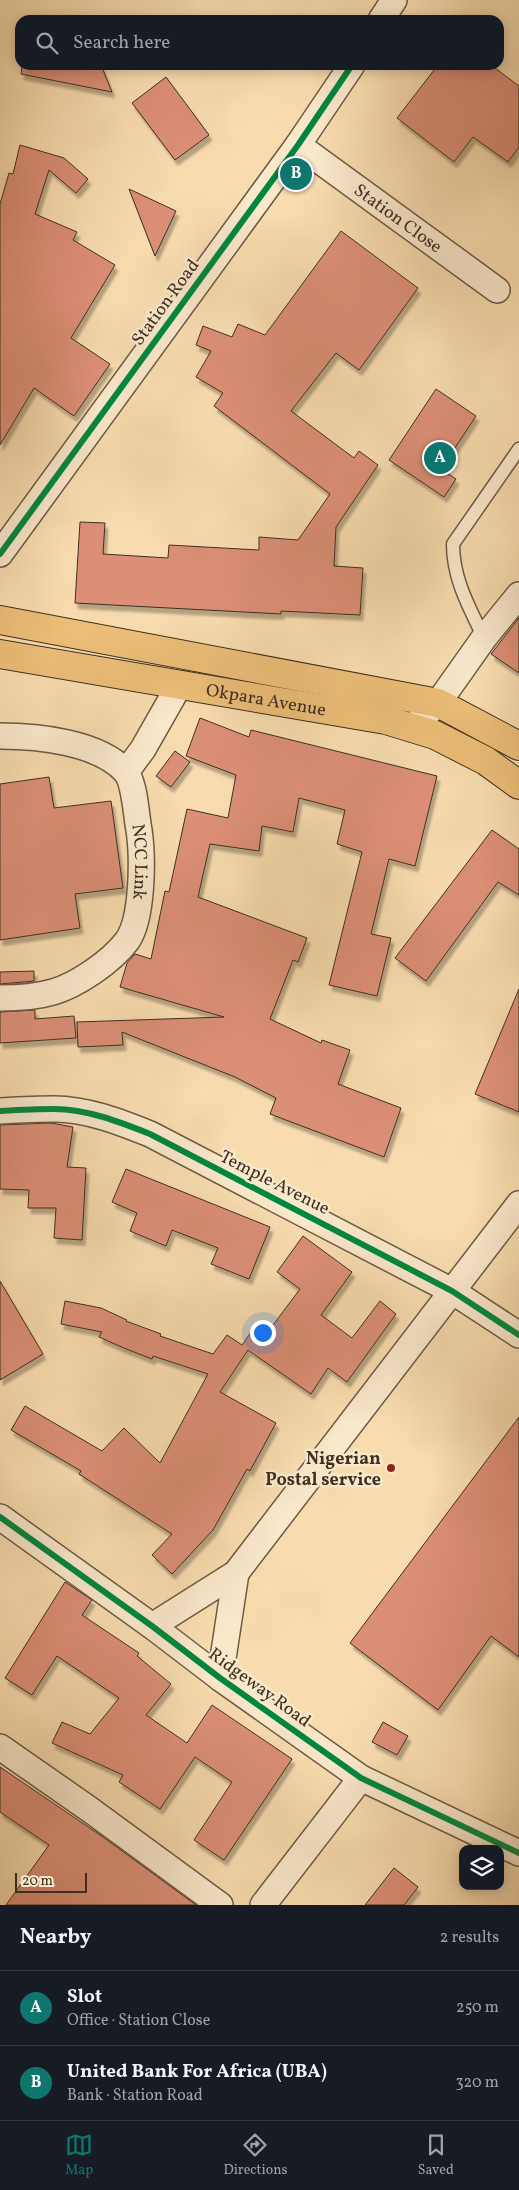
<!DOCTYPE html>
<meta charset="utf-8">
<style>
:root{--surface:#171b24;--page:#20242c;--text:#f1f3f6;--muted:#9ea1a6;--line:#363941;--accent:#0f766e}
body{margin:0;font-family:Vollkorn,serif;background:var(--page);color:var(--text)}
.controls{position:absolute;right:15px;bottom:15px;display:grid;overflow:hidden;border-radius:10px;box-shadow:0 2px 12px #0003}
.controls button{width:45px;height:45px;display:grid;place-items:center;padding:0;border:0;border-bottom:1px solid var(--line);background:var(--surface);color:var(--text);font:25px sans-serif}
.scale{position:absolute;left:15px;bottom:12px;width:72px;box-sizing:border-box;padding-left:5px;border:2px solid #3d2f22;border-top:0;font-size:14px;line-height:18px;white-space:nowrap;color:#3d2f22;-webkit-text-stroke:4px #fae8cb;paint-order:stroke}
.you{position:absolute;left:262px;top:1332px;width:18px;height:18px;margin:-12px;border:4px solid #fff;border-radius:50%;background:#1a73e8;box-shadow:0 0 0 8px #1a73e833}
.badge{display:grid;place-items:center;width:32px;height:32px;border-radius:50%;background:var(--accent);color:#fff;font-size:16px;font-weight:700}
.pin{position:absolute;translate:-50% -50%;border:2px solid #fff;box-shadow:0 1px 5px #0006}
.list{margin:0;padding:0;list-style:none}
h2{display:flex;justify-content:space-between;align-items:center;height:65px;margin:0;padding:0 20px;font-size:21px}
h2 small{font-size:16px;font-weight:400;color:var(--muted)}
.list li{display:grid;grid-template-columns:32px 1fr auto;gap:15px;align-items:center;box-sizing:border-box;height:75px;padding:0 20px;border-top:1px solid var(--line)}
.list b{display:block;font-size:19px;white-space:nowrap}
.list p{margin:0;font-size:16px;white-space:nowrap;color:var(--muted)}
.list em{font-size:16px;font-style:normal;color:var(--muted)}
.icon{flex:none;width:28px;height:28px;fill:none;stroke:currentColor;stroke-width:2;stroke-linecap:round;stroke-linejoin:round}
.map{position:relative;flex:none;width:519px;height:1905px;overflow:hidden}
.search{position:absolute;background:var(--surface);box-shadow:0 2px 12px #0003;left:15px;right:15px;top:15px;height:55px;display:flex;align-items:center;gap:12px;box-sizing:border-box;padding:0 18px;border-radius:15px;color:var(--muted);font-size:19px}
.sheet{height:215px;background:var(--surface)}
nav{display:flex;justify-content:space-around;align-items:center;box-sizing:border-box;height:70px;border-top:1px solid var(--line);background:var(--surface);font-size:14px;color:var(--muted)}
nav a{display:grid;justify-items:center;gap:2px}
nav .on{color:var(--accent)}
.map>svg:first-child{display:block}
</style>
<div class="map">
<svg width="519" height="1905" viewBox="0 0 519 1905">
<defs>
<filter id="shadow"><feDropShadow dx="3" dy="5.5" stdDeviation="1" flood-color="#0004"/></filter>
</defs>
<rect width="100%" height="100%" fill="#f8dcaf"/>
<filter id="stains"><feTurbulence type="fractalNoise" baseFrequency=".004" numOctaves="4"/><feColorMatrix values="0 0 0 0 .2 0 0 0 0 .09 0 0 0 0 .02 0 0 0 .5 -.17"/></filter>
<radialGradient id="worn" r=".72"><stop offset=".6" stop-color="#630" stop-opacity="0"/><stop offset="1" stop-color="#630" stop-opacity=".3"/></radialGradient>
<g fill="#dc8f77" stroke="#3d2f22" filter="url(#shadow)">
<path d="M 22,65 L 101,65 L 112,92 L 21,74 Z"/>
<path d="M 438,65 L 491,65 L 519,86 L 519,147 L 508,162 L 473,137 L 454,162 L 397,118 Z"/>
<path d="M 166,77 L 209,135 L 175,160 L 132,103 Z"/>
<path d="M 20,145 L 64,158 L 88,179 L 76,193 L 49,170 L 35,214 L 77,232 L 73,240 L 115,265 L 71,338 L 110,364 L 74,416 L 34,388 L 0,445 L 0,204 L 9,173 L 13,174 Z"/>
<path d="M 129,189 L 176,211 L 155,256 Z"/>
<path d="M 341,231 L 418,288 L 359,370 L 336,353 L 291,411 L 354,458 L 359,451 L 378,465 L 336,527 L 334,566 L 363,568 L 360,615 L 281,611 L 281,614 L 75,603 L 80,522 L 105,523 L 103,554 L 168,558 L 169,545 L 259,550 L 259,537 L 298,540 L 330,494 L 214,406 L 223,393 L 196,377 L 211,351 L 196,345 L 203,326 L 232,337 L 238,324 L 265,335 Z"/>
<path d="M 436,389 L 476,416 L 441,469 L 456,479 L 444,497 L 389,460 Z"/>
<path d="M 519,618 L 519,673 L 491,654 Z"/>
<path d="M 200,718 L 249,737 L 251,730 L 437,776 L 415,866 L 389,859 L 371,934 L 391,938 L 377,996 L 329,985 L 362,852 L 337,844 L 345,810 L 299,798 L 293,832 L 262,826 L 259,851 L 210,844 L 198,897 L 307,938 L 298,962 L 293,960 L 270,1019 L 321,1043 L 322,1040 L 350,1050 L 338,1084 L 401,1108 L 384,1157 L 270,1114 L 276,1098 L 235,1077 L 122,1032 L 123,1045 L 78,1047 L 77,1022 L 224,1017 L 120,987 L 127,963 L 135,954 L 151,959 L 165,891 L 169,892 L 187,809 L 228,818 L 236,775 L 186,756 Z"/>
<path d="M 175,751 L 190,762 L 171,787 L 156,776 Z"/>
<path d="M 49,777 L 54,808 L 111,801 L 123,888 L 75,894 L 80,928 L 0,940 L 0,784 Z"/>
<path d="M 492,830 L 519,849 L 519,895 L 498,882 L 426,981 L 395,958 Z"/>
<path d="M 34,971 L 34,981 L 0,984 L 0,972 Z"/>
<path d="M 519,989 L 519,1112 L 475,1094 Z"/>
<path d="M 35,1010 L 35,1019 L 74,1016 L 76,1038 L 0,1043 L 0,1012 Z"/>
<path d="M 51,1123 L 73,1127 L 67,1167 L 86,1168 L 82,1240 L 54,1238 L 56,1208 L 28,1208 L 29,1190 L 0,1189 L 0,1125 Z"/>
<path d="M 126,1169 L 270,1227 L 249,1279 L 211,1264 L 218,1248 L 172,1230 L 166,1246 L 130,1231 L 137,1213 L 112,1202 Z"/>
<path d="M 303,1236 L 352,1272 L 321,1315 L 352,1338 L 380,1301 L 396,1314 L 347,1382 L 328,1368 L 311,1394 L 248,1350 L 220,1392 L 276,1423 L 250,1471 L 247,1469 L 213,1530 L 172,1574 L 152,1555 L 172,1534 L 79,1474 L 81,1471 L 11,1430 L 25,1406 L 102,1451 L 124,1428 L 160,1463 L 208,1374 L 153,1356 L 152,1359 L 124,1348 L 99,1337 L 102,1332 L 61,1324 L 65,1301 L 101,1308 L 127,1320 L 126,1321 L 161,1334 L 160,1336 L 213,1354 L 227,1335 L 242,1345 L 256,1325 L 267,1333 L 300,1289 L 277,1272 Z"/>
<path d="M 0,1281 L 43,1354 L 0,1380 Z"/>
<path d="M 519,1417 L 519,1657 L 491,1636 L 438,1710 L 350,1643 Z"/>
<path d="M 65,1582 L 92,1600 L 82,1615 L 139,1653 L 137,1656 L 171,1684 L 146,1715 L 187,1743 L 212,1705 L 292,1759 L 224,1860 L 194,1840 L 232,1782 L 195,1757 L 160,1809 L 119,1782 L 123,1775 L 52,1743 L 62,1722 L 90,1734 L 119,1698 L 57,1656 L 32,1695 L 5,1678 Z"/>
<path d="M 383,1722 L 408,1736 L 397,1755 L 372,1742 Z"/>
<path d="M 0,1767 L 103,1837 L 196,1905 L 6,1905 L 49,1845 L 0,1812 Z"/>
<path d="M 394,1868 L 418,1887 L 404,1905 L 365,1905 Z"/>
</g>
<g fill="none" stroke-linecap="round" stroke-linejoin="round">
<g stroke="#6c5a45" stroke-width="15">
<path id="service" d="M 484,638 C 469,607 453,579 453,544 L 519,449"/>
</g>
<g stroke="#6c5a45" stroke-width="28">
<g id="minor">
<path d="M 381,20 L 394,0"/>
<path id="s1" d="M 298,145 L 497,290"/>
<path d="M 0,554 L 298,145 L 352,65"/>
<path d="M 412,728 L 438,703 L 484,638 L 519,595"/>
<path id="s2" d="M 0,736 C 37,736 98,742 125,771 C 135,782 136,815 139,830 C 143,857 143,919 127,941 C 111,962 77,985 53,992 C 36,997 17,998 0,998"/>
<path d="M 126,772 L 143,749 L 180,684"/>
<path d="M 0,1111 C 18,1110 36,1109 54,1109 C 87,1109 120,1122 150,1134 L 452,1291 L 519,1335"/>
<path d="M 0,1517 L 152,1626 L 220,1678 L 361,1778 L 519,1853"/>
<path d="M 152,1626 L 236,1573 L 519,1204"/>
<path d="M 220,1678 L 236,1573"/>
<path d="M 0,1747 L 89,1809 L 220,1905"/>
<path d="M 263,1905 L 361,1778"/>
</g>
</g>
<g stroke="#3d2f22" stroke-width="30">
<g id="primary">
<path d="M 0,620 L 438,703 L 519,746"/>
<path id="s3" d="M 0,654 L 386,720 L 435,735 L 486,761 L 519,785"/>
</g>
</g>
<use href="#service" stroke="#fae8cb" stroke-width="12"/>
<use href="#minor" stroke="#fae8cb" stroke-width="25"/>
<use href="#primary" stroke="#ecbe78" stroke-width="28"/>
<g stroke="#fae8cb" stroke-width="9">
<g id="cycleway">
<path d="M 0,554 L 298,145 L 352,65"/>
<path d="M 0,1111 C 18,1110 36,1109 54,1109 C 87,1109 120,1122 150,1134 L 452,1291 L 519,1335"/>
<path d="M 0,1517 L 152,1626 L 220,1678 L 361,1778 L 519,1853"/>
</g>
</g>
<use href="#cycleway" stroke="#00873e" stroke-width="6"/>
</g>
<circle fill="#8f2418" stroke="#fae8cb" stroke-width="2" cx="391" cy="1468" r="5"/>
<g text-anchor="middle" stroke-width="5" stroke-linejoin="round" paint-order="stroke">
<g font-size="18" fill="#3d2f22" stroke="#fae8cb">
<text dy="6" stroke="none"><textPath href="#s1" startOffset="124">Station Close</textPath></text>
<text transform="translate(165 302) rotate(-54)" y="6">Station Road</text>
<text dy="6" stroke="none"><textPath href="#s3" startOffset="270">Okpara Avenue</textPath></text>
<text dy="6" stroke="none"><textPath href="#s2" startOffset="226">NCC Link</textPath></text>
<text transform="translate(275 1182) rotate(27)" y="6">Temple Avenue</text>
<text transform="translate(260 1687) rotate(36)" y="6">Ridgeway Road</text>
</g>
<g font-size="18" font-weight="bold" fill="#3d2f22" stroke="#fae8cb" text-anchor="end">
<text x="381" y="1464">Nigerian<tspan x="381" dy="21">Postal service</tspan></text>
</g>
</g>
<rect width="100%" height="100%" filter="url(#stains)"/>
<rect width="100%" height="100%" fill="url(#worn)"/>
</svg>
<div class="controls">
<button><svg class="icon" aria-label="layers" viewBox="0 0 24 24"><path d="M12 4l9 5-9 5-9-5zM3 14l9 5 9-5"/></svg></button>
</div>
<div class="scale">20 m</div>
<div class="you"></div>
<div class="pin badge" style="left:440px;top:458px">A</div>
<div class="pin badge" style="left:296px;top:174px">B</div>
<div class="search"><svg class="icon" aria-label="search" viewBox="0 0 24 24"><circle cx="10" cy="10" r="6"/><path d="M15 15l6 6"/></svg>Search here</div>
</div>
<section class="sheet">
<h2>Nearby<small>2 results</small></h2>
<ul class="list">
<li><span class="badge">A</span><div><b>Slot</b><p>Office · Station Close</p></div><em>250 m</em></li>
<li><span class="badge">B</span><div><b>United Bank For Africa (UBA)</b><p>Bank · Station Road</p></div><em>320 m</em></li>
</ul>
</section>
<nav>
<a class="on"><svg class="icon" aria-label="map" viewBox="0 0 24 24"><path d="M3 6l6-2 6 2 6-2v14l-6 2-6-2-6 2zM9 4v14M15 6v14"/></svg>Map</a>
<a><svg class="icon" aria-label="directions" viewBox="0 0 24 24"><path d="M12 3l9 9-9 9-9-9zM9 14v-3h6M13 9l2 2-2 2"/></svg>Directions</a>
<a><svg class="icon" aria-label="saved" viewBox="0 0 24 24"><path d="M7 4h10v16l-5-4-5 4z"/></svg>Saved</a>
</nav>
